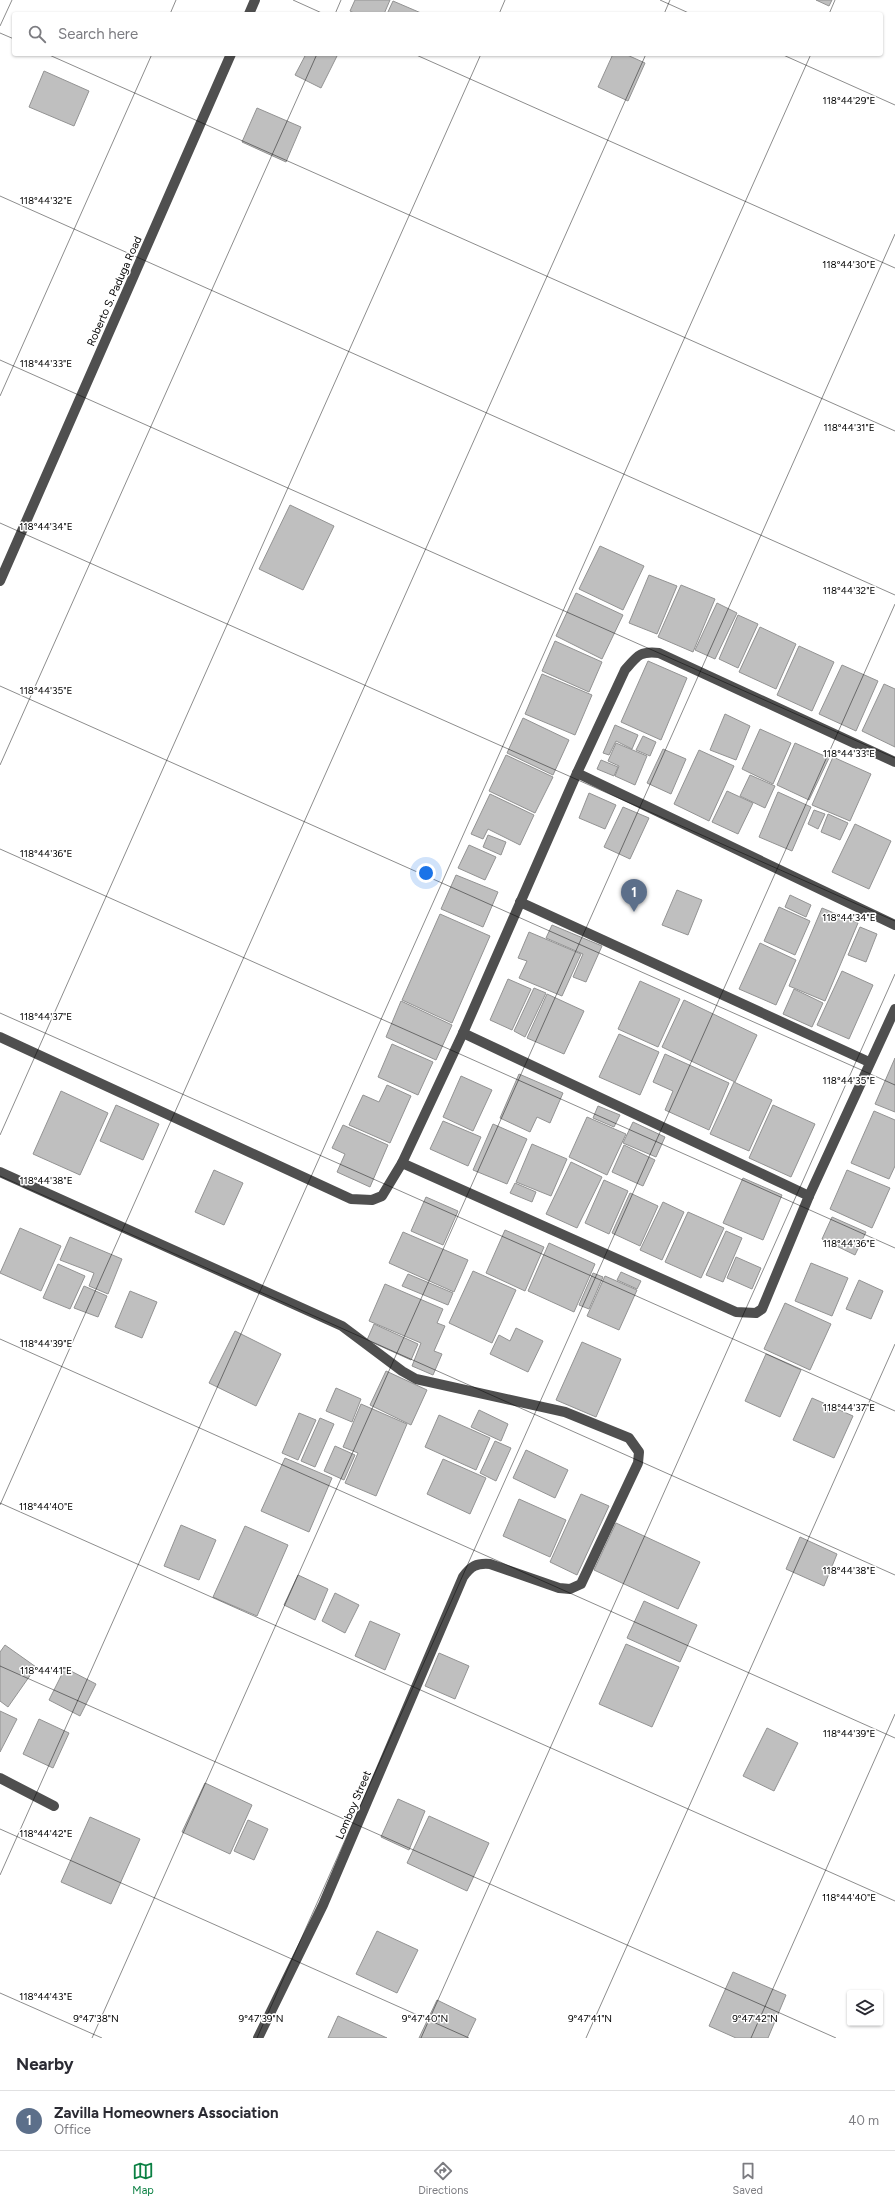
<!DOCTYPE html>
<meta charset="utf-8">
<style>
:root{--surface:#fff;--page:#f2f2f3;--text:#2b2b33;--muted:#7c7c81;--line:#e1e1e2;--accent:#0b8043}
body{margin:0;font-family:Figtree,sans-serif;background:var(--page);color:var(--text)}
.controls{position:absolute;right:12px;bottom:12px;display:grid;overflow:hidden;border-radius:4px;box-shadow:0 1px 3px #0004}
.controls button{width:36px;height:36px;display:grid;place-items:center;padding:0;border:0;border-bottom:1px solid var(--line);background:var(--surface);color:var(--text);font:20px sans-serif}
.you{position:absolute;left:426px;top:873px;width:14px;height:14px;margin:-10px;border:3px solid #fff;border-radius:50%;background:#1a73e8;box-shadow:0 0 0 6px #1a73e833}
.badge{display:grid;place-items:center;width:26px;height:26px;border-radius:50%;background:var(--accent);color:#fff;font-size:13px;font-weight:700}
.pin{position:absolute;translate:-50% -33px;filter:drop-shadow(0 1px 2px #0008)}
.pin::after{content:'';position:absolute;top:21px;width:14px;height:12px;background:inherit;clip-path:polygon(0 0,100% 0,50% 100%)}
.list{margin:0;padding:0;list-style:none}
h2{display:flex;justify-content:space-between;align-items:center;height:52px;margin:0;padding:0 16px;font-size:17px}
h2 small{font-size:13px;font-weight:400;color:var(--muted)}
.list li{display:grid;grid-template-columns:26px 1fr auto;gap:12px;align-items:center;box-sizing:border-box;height:60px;padding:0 16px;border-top:1px solid var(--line)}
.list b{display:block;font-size:15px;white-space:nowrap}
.list p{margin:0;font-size:13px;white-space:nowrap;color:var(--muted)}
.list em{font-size:13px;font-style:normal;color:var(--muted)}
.icon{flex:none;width:22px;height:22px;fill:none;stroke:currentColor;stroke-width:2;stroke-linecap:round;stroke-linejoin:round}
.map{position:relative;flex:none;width:895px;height:2038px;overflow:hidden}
.search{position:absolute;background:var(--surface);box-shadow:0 1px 3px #0004;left:12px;right:12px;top:12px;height:44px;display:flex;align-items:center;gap:10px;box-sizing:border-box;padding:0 14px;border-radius:4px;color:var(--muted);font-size:15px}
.sheet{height:112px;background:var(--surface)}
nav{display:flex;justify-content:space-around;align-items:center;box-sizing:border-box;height:56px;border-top:1px solid var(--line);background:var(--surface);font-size:11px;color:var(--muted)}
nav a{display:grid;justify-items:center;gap:2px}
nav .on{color:var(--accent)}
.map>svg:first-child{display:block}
</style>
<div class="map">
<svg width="895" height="2038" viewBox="0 0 895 2038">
<rect width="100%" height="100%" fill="#fff"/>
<g fill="#bfbfbf" stroke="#939393">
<path d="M 355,0 L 390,0 L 384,14 L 356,14 L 350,11 Z"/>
<path d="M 816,0 L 832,0 L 829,6 Z"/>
<path d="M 393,1 L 421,13 L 420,14 L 387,14 Z"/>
<path d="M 306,54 L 332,54 L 337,56 L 321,88 L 295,75 Z"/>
<path d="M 613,54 L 625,54 L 645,63 L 628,101 L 598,87 Z"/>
<path d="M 44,71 L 89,91 L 74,126 L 29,107 Z"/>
<path d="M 257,108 L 301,127 L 286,162 L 242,142 Z"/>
<path d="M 290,505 L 334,526 L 303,590 L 259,569 Z"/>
<path d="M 600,546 L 644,566 L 623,610 L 579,589 Z"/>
<path d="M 649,575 L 677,586 L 657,634 L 629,623 Z"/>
<path d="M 681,585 L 715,599 L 693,652 L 658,637 Z"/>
<path d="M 576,593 L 623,615 L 602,659 L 556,636 Z"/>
<path d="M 717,603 L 737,613 L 715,659 L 695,650 Z"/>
<path d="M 738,615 L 758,624 L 738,668 L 719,659 Z"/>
<path d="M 760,627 L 796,644 L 776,689 L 739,672 Z"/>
<path d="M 555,641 L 602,662 L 589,692 L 542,671 Z"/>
<path d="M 799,646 L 834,662 L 812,711 L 777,695 Z"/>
<path d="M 648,661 L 687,678 L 661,740 L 621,722 Z"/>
<path d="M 842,665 L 878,681 L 856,731 L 819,714 Z"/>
<path d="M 542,674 L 592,695 L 575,735 L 525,714 Z"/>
<path d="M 884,684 L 895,689 L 895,747 L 862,731 Z"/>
<path d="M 725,714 L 750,726 L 736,760 L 710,750 Z"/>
<path d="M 523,718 L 569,740 L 553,775 L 507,753 Z"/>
<path d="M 615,725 L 638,735 L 632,749 L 616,741 L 609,755 L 603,753 Z"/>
<path d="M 760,729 L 791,743 L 773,784 L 742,769 Z"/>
<path d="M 643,736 L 656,742 L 650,756 L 636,750 Z"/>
<path d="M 616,743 L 647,756 L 635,785 L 615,776 L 619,766 L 608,761 Z"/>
<path d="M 795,743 L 829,758 L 809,800 L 777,785 Z"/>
<path d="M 663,749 L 686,759 L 671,794 L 647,783 Z"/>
<path d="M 699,750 L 734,766 L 709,821 L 674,804 Z"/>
<path d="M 506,755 L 553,777 L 535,813 L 489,791 Z"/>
<path d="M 833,757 L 871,774 L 850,821 L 812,805 Z"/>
<path d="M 601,760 L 618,767 L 614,776 L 597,769 Z"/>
<path d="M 750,775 L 775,786 L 765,808 L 740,796 Z"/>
<path d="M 727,791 L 753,803 L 738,834 L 712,822 Z"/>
<path d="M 778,792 L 811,807 L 792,851 L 759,837 Z"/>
<path d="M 589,793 L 616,805 L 605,829 L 579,818 Z"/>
<path d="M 490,794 L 534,815 L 520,845 L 488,829 L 483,839 L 471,834 Z"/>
<path d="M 623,807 L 649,818 L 630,859 L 604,847 Z"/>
<path d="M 814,810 L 825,814 L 818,829 L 808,824 Z"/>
<path d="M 828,814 L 848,823 L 840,840 L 821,832 Z"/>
<path d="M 855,824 L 891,841 L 869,889 L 832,872 Z"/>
<path d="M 488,835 L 506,842 L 501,855 L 483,847 Z"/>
<path d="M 469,845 L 496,857 L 485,880 L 458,868 Z"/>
<path d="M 456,875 L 498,892 L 483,927 L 441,909 Z"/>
<path d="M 677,890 L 702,900 L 688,935 L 662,925 Z"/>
<path d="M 790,895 L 811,905 L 806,917 L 785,907 Z"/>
<path d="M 779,907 L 810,921 L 795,955 L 764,941 Z"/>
<path d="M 822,908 L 858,923 L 825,1001 L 789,986 Z"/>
<path d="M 440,914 L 490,936 L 452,1023 L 402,1000 Z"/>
<path d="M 552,925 L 602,946 L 586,982 L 573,977 L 583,954 L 546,938 Z"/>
<path d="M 860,927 L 877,934 L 866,962 L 848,955 Z"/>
<path d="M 529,932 L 581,954 L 562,996 L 519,978 L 527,961 L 518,958 Z"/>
<path d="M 760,943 L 796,960 L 776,1005 L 739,989 Z"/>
<path d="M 842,971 L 873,985 L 849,1039 L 817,1025 Z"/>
<path d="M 508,979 L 531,989 L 512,1030 L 490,1020 Z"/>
<path d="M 640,981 L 680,999 L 658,1047 L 618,1029 Z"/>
<path d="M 534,988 L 546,993 L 525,1037 L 514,1031 Z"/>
<path d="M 794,989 L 823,1003 L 812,1027 L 783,1014 Z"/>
<path d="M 547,994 L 584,1011 L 564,1054 L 527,1038 Z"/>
<path d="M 684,1000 L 757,1035 L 735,1082 L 662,1047 Z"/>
<path d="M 401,1001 L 452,1025 L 436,1060 L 386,1037 Z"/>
<path d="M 619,1034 L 659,1052 L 640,1095 L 599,1077 Z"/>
<path d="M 392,1044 L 433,1062 L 418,1095 L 378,1077 Z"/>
<path d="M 665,1054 L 729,1083 L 709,1130 L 665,1110 L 673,1091 L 653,1082 Z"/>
<path d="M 895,1058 L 895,1112 L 875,1104 Z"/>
<path d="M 519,1074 L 563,1093 L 550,1123 L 537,1117 L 530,1132 L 500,1118 Z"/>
<path d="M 461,1076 L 492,1090 L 473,1131 L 443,1117 Z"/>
<path d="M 734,1082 L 772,1100 L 749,1151 L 710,1134 Z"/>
<path d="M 387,1085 L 411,1096 L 390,1143 L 349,1125 L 363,1095 L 379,1102 Z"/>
<path d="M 61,1091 L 108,1113 L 80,1175 L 33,1154 Z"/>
<path d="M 116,1105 L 159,1124 L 143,1160 L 100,1141 Z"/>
<path d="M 773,1105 L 815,1124 L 791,1177 L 749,1158 Z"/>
<path d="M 598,1106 L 620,1115 L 614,1127 L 593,1118 Z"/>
<path d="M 874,1111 L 895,1120 L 895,1166 L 889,1179 L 851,1163 Z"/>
<path d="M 587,1117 L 626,1134 L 607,1175 L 569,1157 Z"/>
<path d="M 443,1121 L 481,1137 L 468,1166 L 430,1149 Z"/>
<path d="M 633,1122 L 665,1137 L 656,1157 L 623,1143 Z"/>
<path d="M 493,1124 L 527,1139 L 507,1184 L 473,1170 Z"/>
<path d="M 343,1125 L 388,1145 L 370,1187 L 337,1172 L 345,1154 L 332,1148 Z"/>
<path d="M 532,1144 L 567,1159 L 551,1196 L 516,1182 Z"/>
<path d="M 624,1145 L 655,1160 L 643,1186 L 612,1172 Z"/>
<path d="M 571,1162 L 602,1177 L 577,1228 L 546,1214 Z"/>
<path d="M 214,1170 L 243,1183 L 224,1225 L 195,1212 Z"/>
<path d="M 847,1170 L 890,1188 L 872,1228 L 830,1209 Z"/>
<path d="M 743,1178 L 782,1195 L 763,1240 L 723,1223 Z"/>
<path d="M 604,1180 L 628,1191 L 609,1234 L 585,1223 Z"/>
<path d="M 515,1183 L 536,1192 L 532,1202 L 510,1193 Z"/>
<path d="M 630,1193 L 658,1206 L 640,1246 L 612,1233 Z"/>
<path d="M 426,1197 L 458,1211 L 443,1245 L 411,1231 Z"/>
<path d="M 663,1202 L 684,1212 L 662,1260 L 640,1250 Z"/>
<path d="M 688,1212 L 724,1228 L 701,1278 L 665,1262 Z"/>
<path d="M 832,1217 L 866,1232 L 855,1255 L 822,1239 Z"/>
<path d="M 20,1228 L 61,1246 L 41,1291 L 0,1273 Z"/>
<path d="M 505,1230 L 544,1247 L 525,1291 L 486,1273 Z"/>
<path d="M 726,1231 L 742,1238 L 723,1282 L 706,1275 Z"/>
<path d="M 403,1232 L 468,1260 L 454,1292 L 389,1263 Z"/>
<path d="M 70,1237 L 122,1259 L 108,1294 L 89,1286 L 94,1273 L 60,1260 Z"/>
<path d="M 549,1243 L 595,1264 L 574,1312 L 528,1291 Z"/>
<path d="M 736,1257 L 761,1268 L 752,1289 L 727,1278 Z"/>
<path d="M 811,1263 L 848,1278 L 832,1316 L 795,1301 Z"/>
<path d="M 58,1264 L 85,1276 L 70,1309 L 43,1298 Z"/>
<path d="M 473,1271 L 516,1290 L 492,1343 L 449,1323 Z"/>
<path d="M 621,1272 L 641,1281 L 637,1289 L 617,1280 Z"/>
<path d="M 593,1273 L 603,1277 L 589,1309 L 579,1305 Z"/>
<path d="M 408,1274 L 453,1293 L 448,1305 L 402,1286 Z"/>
<path d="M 605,1276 L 637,1290 L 619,1330 L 587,1316 Z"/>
<path d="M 859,1280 L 883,1291 L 871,1319 L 846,1309 Z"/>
<path d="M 385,1284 L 443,1309 L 437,1323 L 445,1326 L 434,1351 L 442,1354 L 433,1375 L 412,1366 L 421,1343 L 369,1321 Z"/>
<path d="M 84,1286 L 107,1296 L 98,1317 L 74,1308 Z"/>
<path d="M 130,1291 L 157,1302 L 142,1338 L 115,1327 Z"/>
<path d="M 785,1303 L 831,1324 L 810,1370 L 764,1349 Z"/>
<path d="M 374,1324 L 418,1344 L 411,1360 L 367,1340 Z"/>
<path d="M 516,1328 L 543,1341 L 528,1372 L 490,1354 L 499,1335 L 510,1341 Z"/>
<path d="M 235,1331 L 281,1354 L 256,1406 L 209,1383 Z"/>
<path d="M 582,1342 L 621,1359 L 596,1417 L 556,1400 Z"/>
<path d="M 766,1354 L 801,1370 L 780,1417 L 745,1401 Z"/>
<path d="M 386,1371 L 427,1390 L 411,1425 L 370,1405 Z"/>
<path d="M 336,1388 L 361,1399 L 352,1422 L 326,1411 Z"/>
<path d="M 812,1398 L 853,1416 L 834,1458 L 793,1440 Z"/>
<path d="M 361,1404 L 407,1424 L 376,1496 L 345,1483 L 358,1453 L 343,1447 Z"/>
<path d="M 479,1410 L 508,1424 L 501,1441 L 471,1427 Z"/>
<path d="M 299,1413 L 316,1420 L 298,1460 L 282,1453 Z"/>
<path d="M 439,1415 L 490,1438 L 476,1470 L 425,1447 Z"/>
<path d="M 320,1418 L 334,1424 L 315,1467 L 301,1461 Z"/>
<path d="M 495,1441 L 511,1448 L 496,1481 L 480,1473 Z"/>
<path d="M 335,1446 L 355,1455 L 344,1480 L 324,1471 Z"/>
<path d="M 526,1450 L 568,1470 L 555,1498 L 513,1478 Z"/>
<path d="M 285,1458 L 332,1478 L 309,1532 L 261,1511 Z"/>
<path d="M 443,1459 L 486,1478 L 470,1514 L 427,1494 Z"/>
<path d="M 581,1494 L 609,1506 L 577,1575 L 550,1562 Z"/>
<path d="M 519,1499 L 566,1520 L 550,1557 L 503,1536 Z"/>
<path d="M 616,1523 L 700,1562 L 678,1609 L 594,1570 Z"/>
<path d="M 181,1525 L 216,1540 L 199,1580 L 164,1566 Z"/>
<path d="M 245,1526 L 288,1545 L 257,1616 L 213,1597 Z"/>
<path d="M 800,1537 L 837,1554 L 824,1586 L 786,1569 Z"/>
<path d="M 298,1575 L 328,1589 L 315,1620 L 284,1605 Z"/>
<path d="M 335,1593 L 359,1605 L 345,1633 L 322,1621 Z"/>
<path d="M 644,1601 L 697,1625 L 680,1662 L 627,1638 Z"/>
<path d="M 370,1621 L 400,1634 L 385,1670 L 355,1656 Z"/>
<path d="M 626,1644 L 679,1667 L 652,1727 L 599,1704 Z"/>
<path d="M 5,1645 L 36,1667 L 8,1707 L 0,1701 L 0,1652 Z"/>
<path d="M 439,1653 L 469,1666 L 455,1699 L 425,1686 Z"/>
<path d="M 65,1668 L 96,1684 L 80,1716 L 49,1700 Z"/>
<path d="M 0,1711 L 17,1719 L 0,1752 Z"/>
<path d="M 39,1719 L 69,1733 L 53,1768 L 23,1754 Z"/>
<path d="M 767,1728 L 798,1743 L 774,1791 L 743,1776 Z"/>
<path d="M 205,1783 L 252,1805 L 230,1854 L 182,1832 Z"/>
<path d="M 398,1799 L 425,1811 L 409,1850 L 381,1837 Z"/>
<path d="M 429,1816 L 489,1843 L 467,1891 L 407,1863 Z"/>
<path d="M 90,1817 L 140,1839 L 111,1904 L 61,1882 Z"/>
<path d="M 248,1820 L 268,1829 L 254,1860 L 234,1851 Z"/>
<path d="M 377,1931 L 418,1950 L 397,1993 L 356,1974 Z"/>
<path d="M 733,1972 L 786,1995 L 768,2038 L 736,2038 L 709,2026 Z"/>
<path d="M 437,2000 L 476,2019 L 467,2038 L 419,2038 Z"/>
<path d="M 338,2016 L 387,2038 L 328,2038 Z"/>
</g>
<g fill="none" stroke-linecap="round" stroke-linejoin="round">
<g stroke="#4f4f4f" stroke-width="10">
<path d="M 249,14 L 255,0"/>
<path d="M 0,581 L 231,54"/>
<path d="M 577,773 L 895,925"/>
<path d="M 520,902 L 869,1062"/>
<path d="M 463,1033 L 809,1196"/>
<path d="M 0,1037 L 351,1199 L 372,1200 L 382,1196 L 402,1163 L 463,1033 L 577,773 L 625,670 C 638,655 640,651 659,653 L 895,762"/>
<path d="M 402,1163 L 736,1312 L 756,1313 L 762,1309 L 809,1196 L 895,1009"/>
<path d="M 0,1172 L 342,1326 L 402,1371 L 416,1379 L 565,1412 L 629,1438 L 639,1452 L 638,1463 L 581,1584 L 570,1589 L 559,1588 L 490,1564 C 476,1563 471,1566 463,1577 L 323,1905 L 258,2038"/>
<path d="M 0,1778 L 54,1806"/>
</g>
</g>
<path fill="none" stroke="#000" stroke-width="1" stroke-opacity="0.45" d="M 293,0 L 324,14M 660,0 L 691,14M 170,14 L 176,0M 335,14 L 341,0M 499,14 L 505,0M 664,14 L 670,0M 829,14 L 835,0M 0,26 L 12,0M 0,33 L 14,39M 47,54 L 895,431M 414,54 L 895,268M 781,54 L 895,105M 0,196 L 895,595M 0,360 L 895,758M 0,396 L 152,54M 0,523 L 895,921M 0,686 L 895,1085M 0,765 L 317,54M 0,849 L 895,1248M 0,1013 L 895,1411M 0,1135 L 481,54M 0,1176 L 895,1575M 0,1339 L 895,1738M 0,1503 L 895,1901M 0,1505 L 646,54M 0,1666 L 836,2038M 0,1829 L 469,2038M 0,1875 L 811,54M 0,1993 L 102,2038M 92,2038 L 895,234M 257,2038 L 895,604M 421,2038 L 895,974M 586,2038 L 895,1344M 751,2038 L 895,1714"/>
<g text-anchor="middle" stroke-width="3" stroke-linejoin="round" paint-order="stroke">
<g font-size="11" fill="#000" stroke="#fff">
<text transform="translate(114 291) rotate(-66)" y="4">Roberto S. Paduga Road</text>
<text transform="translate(353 1805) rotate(-67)" y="4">Lomboy Street</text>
</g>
</g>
<g font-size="10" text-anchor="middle" fill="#000" stroke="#fff" stroke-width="3" stroke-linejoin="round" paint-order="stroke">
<text x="849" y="104">118°44'29"E</text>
<text x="46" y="204">118°44'32"E</text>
<text x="849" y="268">118°44'30"E</text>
<text x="46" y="367">118°44'33"E</text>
<text x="849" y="431">118°44'31"E</text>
<text x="46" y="530">118°44'34"E</text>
<text x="849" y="594">118°44'32"E</text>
<text x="46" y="694">118°44'35"E</text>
<text x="849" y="757">118°44'33"E</text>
<text x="46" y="857">118°44'36"E</text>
<text x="849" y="921">118°44'34"E</text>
<text x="46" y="1020">118°44'37"E</text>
<text x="849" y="1084">118°44'35"E</text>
<text x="46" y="1184">118°44'38"E</text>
<text x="849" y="1247">118°44'36"E</text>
<text x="46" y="1347">118°44'39"E</text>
<text x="849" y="1411">118°44'37"E</text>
<text x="46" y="1510">118°44'40"E</text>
<text x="849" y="1574">118°44'38"E</text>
<text x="46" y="1674">118°44'41"E</text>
<text x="849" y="1737">118°44'39"E</text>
<text x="46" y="1837">118°44'42"E</text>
<text x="849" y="1901">118°44'40"E</text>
<text x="46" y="2000">118°44'43"E</text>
<text x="96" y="2022">9°47'38"N</text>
<text x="261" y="2022">9°47'39"N</text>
<text x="425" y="2022">9°47'40"N</text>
<text x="590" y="2022">9°47'41"N</text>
<text x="755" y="2022">9°47'42"N</text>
</g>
</svg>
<div class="controls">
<button><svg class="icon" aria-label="layers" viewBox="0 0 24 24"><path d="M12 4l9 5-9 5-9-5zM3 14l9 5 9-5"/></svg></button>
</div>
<div class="you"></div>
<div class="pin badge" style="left:634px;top:912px;background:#5c6f8a">1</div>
<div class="search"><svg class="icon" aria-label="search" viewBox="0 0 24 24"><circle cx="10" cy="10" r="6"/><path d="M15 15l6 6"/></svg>Search here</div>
</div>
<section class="sheet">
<h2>Nearby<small></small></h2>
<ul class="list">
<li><span class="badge" style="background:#5c6f8a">1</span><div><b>Zavilla Homeowners Association</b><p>Office</p></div><em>40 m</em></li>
</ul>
</section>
<nav>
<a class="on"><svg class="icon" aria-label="map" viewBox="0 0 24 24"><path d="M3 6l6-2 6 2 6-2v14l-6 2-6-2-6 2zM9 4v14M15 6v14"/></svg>Map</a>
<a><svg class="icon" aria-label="directions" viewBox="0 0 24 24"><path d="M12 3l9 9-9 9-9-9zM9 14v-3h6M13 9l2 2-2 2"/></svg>Directions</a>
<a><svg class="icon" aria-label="saved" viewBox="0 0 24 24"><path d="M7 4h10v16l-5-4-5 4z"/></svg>Saved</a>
</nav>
